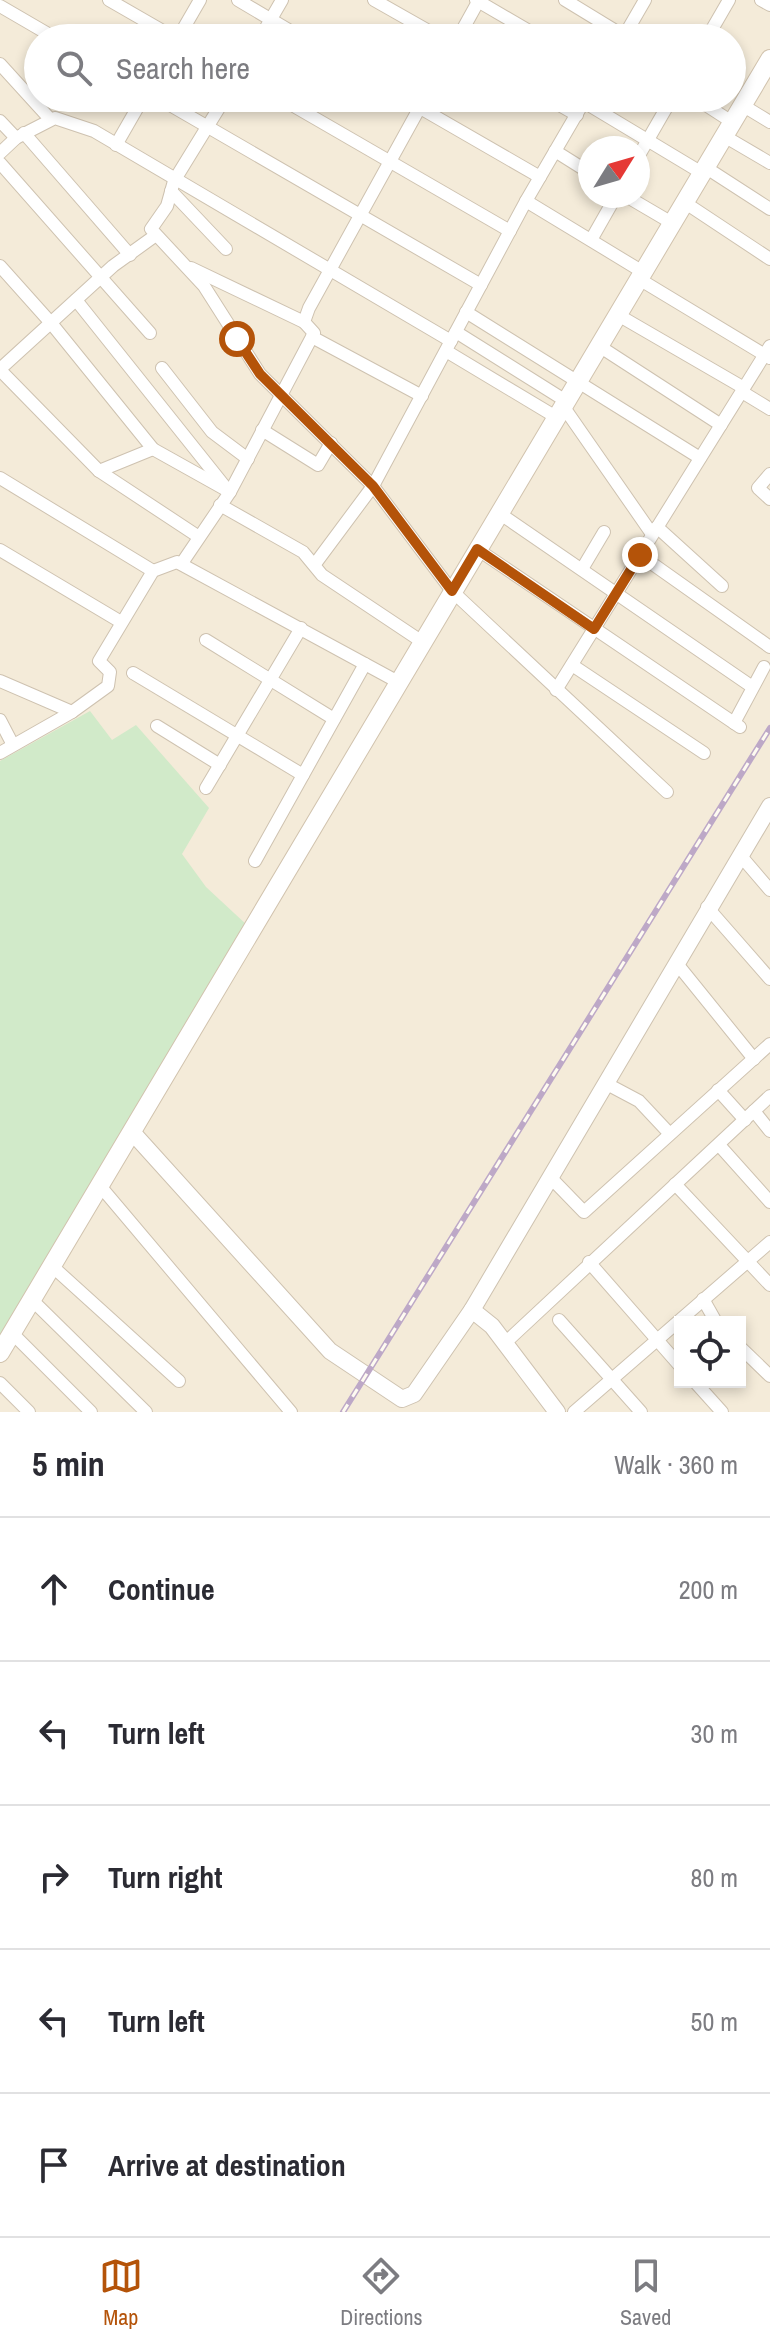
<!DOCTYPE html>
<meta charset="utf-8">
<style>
:root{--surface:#fff;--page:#f7f7f7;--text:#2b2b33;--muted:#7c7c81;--line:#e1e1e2;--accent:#b45309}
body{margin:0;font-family:"Archivo Narrow",sans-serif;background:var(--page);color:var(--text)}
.controls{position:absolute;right:24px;bottom:24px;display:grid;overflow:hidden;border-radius:0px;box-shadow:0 4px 12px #0003}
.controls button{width:72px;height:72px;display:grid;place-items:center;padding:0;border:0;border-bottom:2px solid var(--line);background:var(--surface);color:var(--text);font:40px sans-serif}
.compass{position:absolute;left:578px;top:136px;width:72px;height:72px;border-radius:50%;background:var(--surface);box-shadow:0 4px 12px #0003;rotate:53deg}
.stop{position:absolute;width:24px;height:24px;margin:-18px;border:6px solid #b45309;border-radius:50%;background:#fff}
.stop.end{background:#b45309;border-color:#fff;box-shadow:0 2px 8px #0008}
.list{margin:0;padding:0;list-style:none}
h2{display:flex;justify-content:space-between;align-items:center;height:104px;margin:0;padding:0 32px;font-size:34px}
h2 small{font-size:26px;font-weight:400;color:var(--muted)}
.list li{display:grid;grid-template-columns:52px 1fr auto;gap:24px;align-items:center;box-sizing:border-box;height:144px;padding:0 32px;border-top:2px solid var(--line)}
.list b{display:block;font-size:30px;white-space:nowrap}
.list em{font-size:26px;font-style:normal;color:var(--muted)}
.icon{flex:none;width:44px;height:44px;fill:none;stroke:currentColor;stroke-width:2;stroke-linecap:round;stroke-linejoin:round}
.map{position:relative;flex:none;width:770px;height:1412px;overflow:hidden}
.search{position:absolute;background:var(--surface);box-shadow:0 4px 12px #0003;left:24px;right:24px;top:24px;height:88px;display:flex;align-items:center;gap:20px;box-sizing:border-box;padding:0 28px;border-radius:44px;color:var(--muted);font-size:30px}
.sheet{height:824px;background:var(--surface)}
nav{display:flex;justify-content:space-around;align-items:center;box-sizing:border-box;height:112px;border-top:2px solid var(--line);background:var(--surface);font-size:22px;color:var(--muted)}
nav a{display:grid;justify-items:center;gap:4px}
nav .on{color:var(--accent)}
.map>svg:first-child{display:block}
</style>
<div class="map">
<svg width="770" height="1412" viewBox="0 0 770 1412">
<rect width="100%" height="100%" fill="#fcf8eb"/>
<path fill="#f4ebd9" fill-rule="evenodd" d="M 0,0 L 770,0 L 770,1412 L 0,1412 ZM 38,38 L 732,38 L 732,98 L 38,98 ZM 590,148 L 638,148 L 638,196 L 590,196 ZM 680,1322 L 740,1322 L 740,1382 L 680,1382 Z"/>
<path fill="#d1eac9" d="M 90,711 L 112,740 L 136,725 L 209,808 L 182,854 L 206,887 L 248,926 L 0,1340 L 0,761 Z"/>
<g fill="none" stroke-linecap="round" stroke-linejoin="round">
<g stroke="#cec2b0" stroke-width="14">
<g id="minor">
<path d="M 109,0 L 175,38"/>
<path d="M 238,0 L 302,38"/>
<path d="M 374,0 L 441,38"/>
<path d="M 476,0 L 541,38"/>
<path d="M 565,0 L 624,36"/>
<path d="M 761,0 L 770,5"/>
<path d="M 0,6 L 55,38"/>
<path d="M 178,38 L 200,0"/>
<path d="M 260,38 L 282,0"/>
<path d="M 458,38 L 479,0"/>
<path d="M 623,38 L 645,0"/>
<path d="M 707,38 L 729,0"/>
<path d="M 0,64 L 50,119"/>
<path d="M 158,98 L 481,285"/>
<path d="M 225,98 L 174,181 L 167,206 L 151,229 L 204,286 L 260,374 L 373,486 L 452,591 L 667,792"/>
<path d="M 280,98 L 510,231"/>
<path d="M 403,98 L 540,177"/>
<path d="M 547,98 L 577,115"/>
<path d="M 695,98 L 732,122"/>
<path d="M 584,102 L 702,173"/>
<path d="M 742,105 L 770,122"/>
<path d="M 0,121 L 16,138"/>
<path d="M 24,133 L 130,255"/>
<path d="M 724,136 L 770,163"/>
<path d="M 116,145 L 143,98"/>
<path d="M 555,151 L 590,173"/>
<path d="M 0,153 L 16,138 L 55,118 L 94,131 L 451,341"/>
<path d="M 638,157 L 672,98"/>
<path d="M 0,163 L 150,333"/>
<path d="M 705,167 L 770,209"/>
<path d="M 171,191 L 226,249"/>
<path d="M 626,196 L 672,223"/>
<path d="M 526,201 L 643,272"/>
<path d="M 684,202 L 770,259"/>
<path d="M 591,240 L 616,196"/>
<path d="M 0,266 L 51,323 L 153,449 L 230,492"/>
<path d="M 191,268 L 304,322"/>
<path d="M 639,279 L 770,358"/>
<path d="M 76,300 L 226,488"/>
<path d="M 466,312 L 700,458"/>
<path d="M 618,315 L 744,388"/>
<path d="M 456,332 L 566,401"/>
<path d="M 312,337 L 422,396"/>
<path d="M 599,346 L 721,425"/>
<path d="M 446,351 L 556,417"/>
<path d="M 162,368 L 212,432 L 248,459"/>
<path d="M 0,369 L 113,266 L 156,235"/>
<path d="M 0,370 L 99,471 L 199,537"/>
<path d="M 742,392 L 770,409"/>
<path d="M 563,406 L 652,534"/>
<path d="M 262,430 L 318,465 L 331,443"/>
<path d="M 99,471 L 153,449"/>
<path d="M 770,474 L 758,488 L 770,499"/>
<path d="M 0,478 L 153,571"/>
<path d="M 220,505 L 303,552 L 322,575 L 424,643"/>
<path d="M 499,513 L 751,686"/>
<path d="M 657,527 L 722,586"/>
<path d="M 477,549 L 740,727"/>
<path d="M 0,550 L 121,622"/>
<path d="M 640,555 L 770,647"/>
<path d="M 182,563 L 230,492 L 314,333 L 304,322 L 309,308 L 425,98"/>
<path d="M 315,564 L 373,486 L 526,201 L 586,98"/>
<path d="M 582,569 L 604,532"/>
<path d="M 206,640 L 334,719"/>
<path d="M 572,665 L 704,753"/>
<path d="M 133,673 L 303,775"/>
<path d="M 0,681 L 72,712"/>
<path d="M 556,690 L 770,346"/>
<path d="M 0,720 L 13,745"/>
<path d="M 734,723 L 764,667"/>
<path d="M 157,726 L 220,765"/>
<path d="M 0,753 L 72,712 L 108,686 L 110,672 L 99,661 L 153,571 L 177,562 L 400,683"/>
<path d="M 206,788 L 301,628"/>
<path d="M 740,855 L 770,890"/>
<path d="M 255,861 L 365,664"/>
<path d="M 707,907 L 770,979"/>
<path d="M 678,965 L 754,1059"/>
<path d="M 607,1084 L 639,1101 L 669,1133"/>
<path d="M 718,1090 L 745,1120"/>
<path d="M 754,1111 L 770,1131"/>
<path d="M 719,1145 L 770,1202"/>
<path d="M 551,1178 L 584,1212 L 770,1044"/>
<path d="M 675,1184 L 770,1285"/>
<path d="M 101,1187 L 291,1412"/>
<path d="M 589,1262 L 680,1366"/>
<path d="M 52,1266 L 179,1381"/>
<path d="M 703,1299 L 716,1322"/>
<path d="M 32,1300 L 146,1412"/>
<path d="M 559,1320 L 641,1412"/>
<path d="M 12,1333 L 91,1412"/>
<path d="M 505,1343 L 770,1096"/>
<path d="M 740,1347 L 770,1376"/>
<path d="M 695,1382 L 722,1412"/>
<path d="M 0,1383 L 29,1412"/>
<path d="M 574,1412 L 770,1242"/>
</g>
</g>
<g stroke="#cec2b0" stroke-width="18">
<g id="tertiary">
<path d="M 133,1133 L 330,1351 L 402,1399 L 414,1394 L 472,1310 L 770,806"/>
<path d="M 472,1310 L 492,1326 L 557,1412"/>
</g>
</g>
<g stroke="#d1c3ae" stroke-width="20">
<path id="secondary" d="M 0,1353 L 770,59"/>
</g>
<use href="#minor" stroke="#fff" stroke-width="12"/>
<use href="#tertiary" stroke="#fff" stroke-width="16"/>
<use href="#secondary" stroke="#fff" stroke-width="18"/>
<g stroke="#bda8c7" stroke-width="6">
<path id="rail" d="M 343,1412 L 770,728"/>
</g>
<use href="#rail" stroke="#fefbf1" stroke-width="3" stroke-dasharray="9" stroke-linecap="butt"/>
</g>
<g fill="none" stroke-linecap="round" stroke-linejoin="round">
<path stroke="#b45309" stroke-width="10" d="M 237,339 L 260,374 L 373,486 L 452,591 L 477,549 L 594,629 L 640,555"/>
</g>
</svg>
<div class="controls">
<button><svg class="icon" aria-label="locate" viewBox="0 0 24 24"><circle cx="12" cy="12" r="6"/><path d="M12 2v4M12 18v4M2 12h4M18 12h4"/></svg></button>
</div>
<svg class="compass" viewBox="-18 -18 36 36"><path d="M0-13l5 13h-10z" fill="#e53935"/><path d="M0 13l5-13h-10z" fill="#7c7c81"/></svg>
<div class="stop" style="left:237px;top:339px"></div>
<div class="stop end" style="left:640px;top:555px"></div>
<div class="search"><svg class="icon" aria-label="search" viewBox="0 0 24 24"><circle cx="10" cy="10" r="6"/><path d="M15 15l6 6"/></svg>Search here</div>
</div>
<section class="sheet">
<h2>5 min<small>Walk · 360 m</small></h2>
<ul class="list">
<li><svg class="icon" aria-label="ahead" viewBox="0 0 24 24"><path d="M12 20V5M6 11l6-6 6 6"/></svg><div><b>Continue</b></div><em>200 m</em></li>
<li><svg class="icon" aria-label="left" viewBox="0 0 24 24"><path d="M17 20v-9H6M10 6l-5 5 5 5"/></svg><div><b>Turn left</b></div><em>30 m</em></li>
<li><svg class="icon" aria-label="right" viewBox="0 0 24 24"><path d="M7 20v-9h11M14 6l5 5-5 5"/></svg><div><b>Turn right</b></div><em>80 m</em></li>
<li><svg class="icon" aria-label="left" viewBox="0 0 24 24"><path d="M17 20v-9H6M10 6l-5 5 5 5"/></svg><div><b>Turn left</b></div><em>50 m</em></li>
<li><svg class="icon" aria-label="arrive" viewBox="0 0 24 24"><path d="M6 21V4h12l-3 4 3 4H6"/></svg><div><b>Arrive at destination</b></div></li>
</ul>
</section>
<nav>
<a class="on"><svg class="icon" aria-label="map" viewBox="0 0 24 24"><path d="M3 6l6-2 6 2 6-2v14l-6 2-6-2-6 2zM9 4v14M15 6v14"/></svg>Map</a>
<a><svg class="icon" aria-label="directions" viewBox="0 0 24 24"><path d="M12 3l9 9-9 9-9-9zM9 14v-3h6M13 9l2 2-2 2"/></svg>Directions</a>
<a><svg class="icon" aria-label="saved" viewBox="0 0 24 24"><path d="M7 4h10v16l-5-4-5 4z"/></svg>Saved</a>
</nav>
